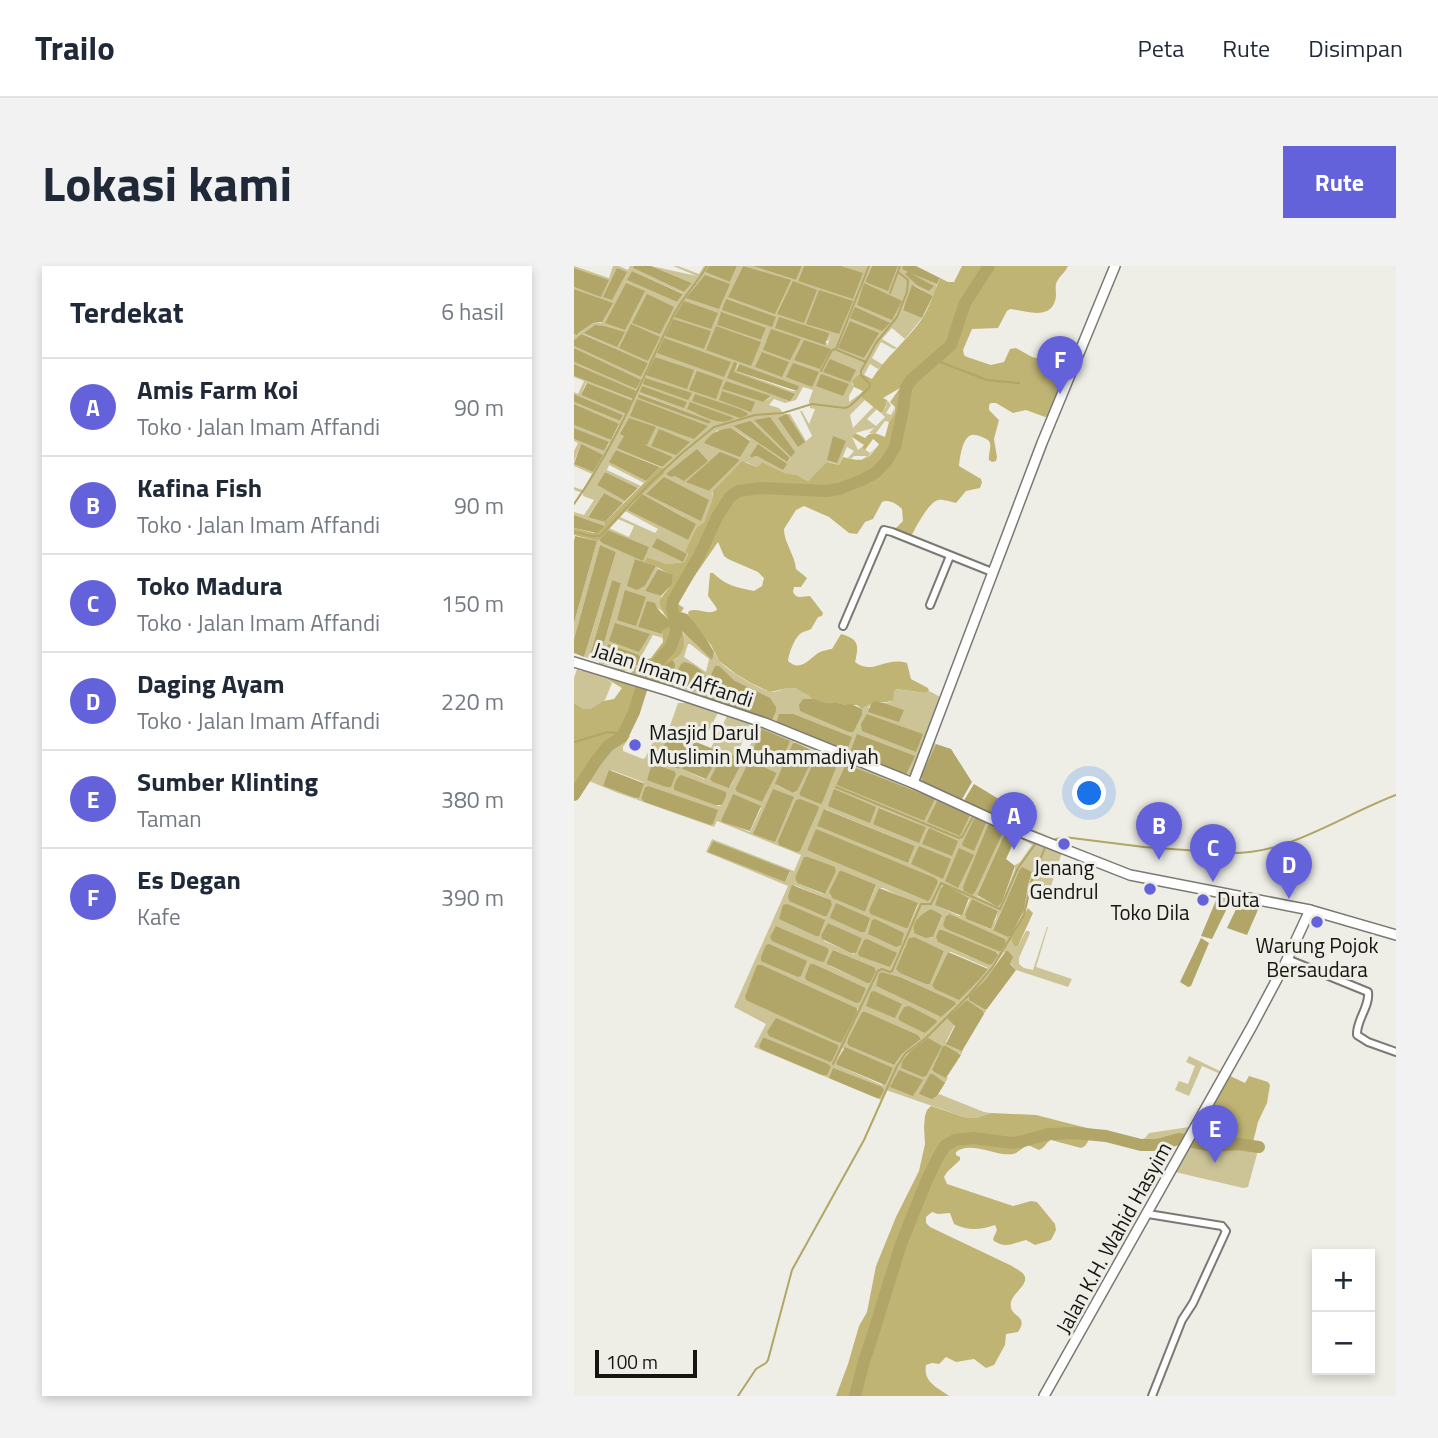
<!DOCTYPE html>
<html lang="id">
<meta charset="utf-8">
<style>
:root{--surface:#fff;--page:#f2f2f3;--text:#1f2937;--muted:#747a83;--line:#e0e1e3;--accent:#6362db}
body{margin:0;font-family:"Titillium Web",sans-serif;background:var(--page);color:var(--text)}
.controls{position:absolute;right:21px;bottom:21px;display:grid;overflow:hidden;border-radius:0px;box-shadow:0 4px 10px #0003}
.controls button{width:63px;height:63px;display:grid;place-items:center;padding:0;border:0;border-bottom:2px solid var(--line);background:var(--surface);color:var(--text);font:35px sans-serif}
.scale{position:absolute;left:21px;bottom:18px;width:102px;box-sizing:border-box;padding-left:7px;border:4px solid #151513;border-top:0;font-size:19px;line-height:24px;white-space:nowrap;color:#151513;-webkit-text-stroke:5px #eeeee7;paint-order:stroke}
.you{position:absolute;left:516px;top:528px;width:24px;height:24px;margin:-18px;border:5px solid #fff;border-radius:50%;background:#1a73e8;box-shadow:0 0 0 10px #1a73e833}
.badge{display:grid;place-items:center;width:46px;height:46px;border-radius:50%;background:var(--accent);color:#fff;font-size:23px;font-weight:700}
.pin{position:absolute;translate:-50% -58px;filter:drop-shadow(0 2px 4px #0008)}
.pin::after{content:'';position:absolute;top:37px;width:24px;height:21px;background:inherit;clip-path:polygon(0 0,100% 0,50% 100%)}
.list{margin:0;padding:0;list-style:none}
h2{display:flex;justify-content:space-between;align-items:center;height:91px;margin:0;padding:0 28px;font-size:30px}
h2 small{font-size:23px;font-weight:400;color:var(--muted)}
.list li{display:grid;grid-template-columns:46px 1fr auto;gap:21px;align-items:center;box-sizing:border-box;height:98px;padding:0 28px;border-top:2px solid var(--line)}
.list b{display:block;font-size:26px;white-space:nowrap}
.list p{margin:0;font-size:23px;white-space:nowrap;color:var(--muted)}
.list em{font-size:23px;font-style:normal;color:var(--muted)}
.map{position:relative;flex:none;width:822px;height:1130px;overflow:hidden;border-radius:0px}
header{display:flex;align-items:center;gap:42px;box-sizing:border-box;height:98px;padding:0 35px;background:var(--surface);border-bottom:2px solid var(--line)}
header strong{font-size:33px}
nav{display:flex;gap:38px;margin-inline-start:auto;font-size:24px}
.intro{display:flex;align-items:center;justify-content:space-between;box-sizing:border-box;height:168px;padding:0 42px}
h1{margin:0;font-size:49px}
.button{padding:18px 32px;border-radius:0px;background:var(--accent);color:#fff;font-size:24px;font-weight:700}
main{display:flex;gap:42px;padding:0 42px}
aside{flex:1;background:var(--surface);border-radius:0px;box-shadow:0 4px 10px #0003}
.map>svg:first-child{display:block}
</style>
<header>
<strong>Trailo</strong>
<nav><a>Peta</a><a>Rute</a><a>Disimpan</a></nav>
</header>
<div class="intro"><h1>Lokasi kami</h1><a class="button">Rute</a></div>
<main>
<aside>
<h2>Terdekat<small>6 hasil</small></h2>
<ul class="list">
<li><span class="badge">A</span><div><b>Amis Farm Koi</b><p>Toko · Jalan Imam Affandi</p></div><em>90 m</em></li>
<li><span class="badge">B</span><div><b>Kafina Fish</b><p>Toko · Jalan Imam Affandi</p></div><em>90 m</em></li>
<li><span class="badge">C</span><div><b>Toko Madura</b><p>Toko · Jalan Imam Affandi</p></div><em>150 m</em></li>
<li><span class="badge">D</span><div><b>Daging Ayam</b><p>Toko · Jalan Imam Affandi</p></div><em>220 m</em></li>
<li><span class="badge">E</span><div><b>Sumber Klinting</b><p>Taman</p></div><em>380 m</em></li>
<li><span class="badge">F</span><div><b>Es Degan</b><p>Kafe</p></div><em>390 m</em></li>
</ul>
</aside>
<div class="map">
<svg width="822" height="1130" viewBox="0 0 822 1130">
<rect width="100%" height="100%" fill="#eeeee7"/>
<g fill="#ccc497" fill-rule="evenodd">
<path d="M 0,0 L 35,12 L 39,0 L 45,0 L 54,4 L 56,0 L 60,0 L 59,2 L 110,26 L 118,17 L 77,0 L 123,10 L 99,0 L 104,0 L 125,8 L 130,0 L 135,0 L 131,6 L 156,16 L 163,0 L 169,0 L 154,31 L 170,0 L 179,0 L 222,14 L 228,0 L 230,0 L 224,15 L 289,8 L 267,0 L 298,0 L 291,16 L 314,24 L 324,0 L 329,0 L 328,3 L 363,18 L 361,27 L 359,30 L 341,20 L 329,43 L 348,52 L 331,73 L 318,62 L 308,73 L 323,82 L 320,83 L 307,76 L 298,92 L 309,99 L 304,103 L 296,98 L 290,109 L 284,109 L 278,118 L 280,121 L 275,130 L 275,136 L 286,128 L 287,131 L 291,134 L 276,149 L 279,162 L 300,140 L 303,143 L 293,153 L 302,160 L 311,151 L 307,147 L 312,141 L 313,134 L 317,139 L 312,147 L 317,149 L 320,143 L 320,149 L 315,156 L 311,155 L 302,167 L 295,167 L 300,162 L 281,167 L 278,171 L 284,184 L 288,181 L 296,187 L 304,180 L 292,193 L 286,195 L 293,190 L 280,190 L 278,192 L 273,193 L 280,185 L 273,181 L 265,199 L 255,196 L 234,215 L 223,209 L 211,207 L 188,196 L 183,201 L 172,196 L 138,227 L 139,235 L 130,256 L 122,262 L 111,285 L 114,287 L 110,296 L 93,298 L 73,291 L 70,296 L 61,293 L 67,322 L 71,320 L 82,300 L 84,303 L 71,325 L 87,330 L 88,345 L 82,341 L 64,361 L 88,368 L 89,372 L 79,369 L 68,389 L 73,393 L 70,394 L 65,389 L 31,390 L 64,400 L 59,402 L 57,406 L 48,403 L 52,402 L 29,398 L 38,401 L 36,402 L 33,413 L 38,417 L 31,434 L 16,443 L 10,443 L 0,437 L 0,412 L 3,403 L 7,405 L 25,400 L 25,395 L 47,317 L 38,314 L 15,392 L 10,391 L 42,286 L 26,279 L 0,373 L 0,357 L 23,275 L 25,274 L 28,277 L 69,294 L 74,281 L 34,264 L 35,262 L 55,271 L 60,260 L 44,253 L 46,251 L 81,267 L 84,263 L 51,245 L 53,244 L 114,274 L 110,251 L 68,228 L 90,208 L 88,201 L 42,184 L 36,196 L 72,215 L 70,217 L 35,199 L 33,204 L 67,220 L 64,222 L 31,206 L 23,219 L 51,235 L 49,237 L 30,227 L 14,250 L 31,256 L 31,260 L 0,249 L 0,246 L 10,249 L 20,234 L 9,230 L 9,227 L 0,224 L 0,221 L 9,224 L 18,208 L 0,200 L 0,198 L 19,206 L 7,178 L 0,196 L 0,185 L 4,177 L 0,175 L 0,173 L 30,185 L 35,177 L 0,162 L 0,159 L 37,174 L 45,159 L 0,138 L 0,136 L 46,155 L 49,149 L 0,128 L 0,126 L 4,128 L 10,115 L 0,111 L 0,110 L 58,133 L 62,126 L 0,98 L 0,96 L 62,123 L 66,114 L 0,82 L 0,80 L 67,111 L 74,97 L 9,68 L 0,74 L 0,67 L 4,68 L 19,57 L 27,57 L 38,37 L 0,23 L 0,21 L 27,30 L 34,14 L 0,2 ZM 58,5 L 108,27 L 109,28 L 103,36 L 54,14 ZM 205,52 L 254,67 L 252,74 L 254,75 L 257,69 L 253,80 L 253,77 L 251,77 L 251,78 L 202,62 ZM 143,59 L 192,62 L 187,74 ZM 164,98 L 224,120 L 223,125 L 218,125 L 162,105 ZM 152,115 L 196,130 L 197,131 L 189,136 L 149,123 ZM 12,117 L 58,135 L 53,147 L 7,129 ZM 229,121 L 239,124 L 235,135 L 236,142 L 241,143 L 235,158 L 228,145 L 226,145 L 238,170 L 232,175 L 216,148 L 210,148 L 205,142 L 195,139 L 200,133 L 211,137 L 222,134 ZM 66,128 L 137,155 L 135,158 L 64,132 ZM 179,157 L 216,192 L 216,193 L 213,196 L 160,161 ZM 157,162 L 176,174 L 169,184 L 141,165 ZM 50,170 L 99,191 L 86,199 L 44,182 ZM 164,193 L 164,195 L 135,225 L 113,216 ZM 83,272 L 112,288 L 108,295 L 79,281 Z"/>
<path d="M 109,366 L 137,393 L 140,386 C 141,388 144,394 146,396 C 153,404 187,425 198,426 C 203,426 208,423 214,422 C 223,421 232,426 238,433 L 232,433 L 281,463 L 288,449 L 288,443 L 295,437 L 300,435 L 294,442 L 329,444 L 310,437 L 316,436 L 321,423 L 352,427 L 355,425 L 370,433 L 359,475 L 362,478 L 348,508 L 360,522 L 424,552 L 439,555 L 481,573 L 474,578 L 489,583 L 475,626 L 458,615 L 450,649 L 437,672 L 444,680 L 452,665 L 455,665 L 456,667 L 445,692 L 445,698 L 450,702 L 459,704 L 473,661 L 474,661 L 462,701 L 498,713 L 494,721 L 442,704 L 436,697 L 438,693 L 430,686 L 411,714 L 395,732 L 410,743 L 413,743 L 410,748 L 409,745 L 393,734 L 372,776 L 388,784 L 389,784 L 387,789 L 386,787 L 358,805 L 374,812 L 361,832 L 365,828 L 410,846 L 417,847 L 402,852 L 393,852 L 312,824 L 307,834 L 180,781 L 192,758 L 160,741 L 214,620 L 132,586 L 138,573 L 220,605 L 227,589 L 143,555 L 140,561 L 44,527 L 10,513 L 34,480 L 48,471 L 51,466 L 56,470 L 49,481 L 49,485 L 69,493 L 71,492 L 83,468 L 93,468 L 104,437 L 110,437 L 116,433 L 74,415 L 77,413 L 80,416 L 100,423 L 101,398 L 99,394 C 111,389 112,377 109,366 ZM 114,378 L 116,378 L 135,393 L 132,406 L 110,391 ZM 144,400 L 161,415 L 143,435 L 128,431 ZM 146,443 L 155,446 L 137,482 L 146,486 L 132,513 L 130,513 L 108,503 L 109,501 L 118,478 L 122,476 L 127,466 L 133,468 ZM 293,448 L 348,468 L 342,485 L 342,486 ZM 178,453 L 187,457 L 156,521 L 152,487 L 162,491 ZM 95,472 L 116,479 L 105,503 L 86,496 L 85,491 ZM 220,476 L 240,484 L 222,526 L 219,527 L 202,519 ZM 243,488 L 246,538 L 225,528 ZM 175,495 L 177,495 L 203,507 L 188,536 L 163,526 L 161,523 ZM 272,498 L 337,525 L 350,555 L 262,519 ZM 37,504 L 69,516 L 70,518 L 63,533 L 29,520 ZM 72,520 L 136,559 L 70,536 L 67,533 ZM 100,524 L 152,528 L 148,539 L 145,540 ZM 158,530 L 187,542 L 176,566 L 147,554 ZM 306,542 L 352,561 L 299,558 ZM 251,543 L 341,580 L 334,597 L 243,560 ZM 242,564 L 242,563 L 346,632 L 237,586 L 233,584 ZM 431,567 L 442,570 L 458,579 L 446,596 L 441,599 L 441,603 L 428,636 L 425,640 L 422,640 L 403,630 L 404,626 ZM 139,575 L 216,606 L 211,616 L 135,585 ZM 234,591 L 262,603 L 249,628 L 223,617 L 221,612 ZM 447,602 L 458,607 C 449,632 454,648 435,671 L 419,663 ZM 266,604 L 302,620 L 291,646 L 258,632 L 256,629 ZM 220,619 L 257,634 L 258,639 L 253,650 L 252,650 ZM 368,620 L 396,633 L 388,650 L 385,650 L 362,639 ZM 305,622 L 309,622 L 344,639 L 334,662 L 331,662 L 296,648 L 295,644 ZM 398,633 L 424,645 L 422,653 L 416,663 L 392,653 L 391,648 ZM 357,643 L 367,648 L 368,651 L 359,671 L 357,672 L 339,666 L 344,652 ZM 374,648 L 431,673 L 432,677 L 427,685 L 424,685 L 372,663 L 372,650 ZM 254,657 L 288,672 L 280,688 L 250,675 L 247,669 ZM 202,660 L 254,682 L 255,685 L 250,695 ZM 366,664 L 422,686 L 424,688 L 418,698 L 415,699 L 364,676 ZM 338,671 L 370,685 L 356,718 L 331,681 L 336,672 ZM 259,684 L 300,701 L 294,717 L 256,700 ZM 374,686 L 377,686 L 414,702 L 405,714 L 385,733 L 358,719 ZM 240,698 L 292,722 L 282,737 L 231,712 ZM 188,699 L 283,742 L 284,743 L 268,776 L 266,777 L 171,730 L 183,700 ZM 308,706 L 326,711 L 380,735 L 365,750 L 302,720 ZM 288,746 L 292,746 L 344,769 L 347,772 L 346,774 L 328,788 L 320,799 L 275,780 L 273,777 L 274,773 ZM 354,773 L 348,811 L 327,802 L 332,789 ZM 269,782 L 310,820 L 263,799 L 262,796 Z"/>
<path d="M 615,790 L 652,808 L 651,810 L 628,800 L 615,830 L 601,824 L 605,815 L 614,818 L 621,800 L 612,796 Z"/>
<path d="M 622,860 L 615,874 C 625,876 634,879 644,879 C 658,880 671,878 685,881 L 674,921 L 669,922 L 597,905 L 614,874 C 597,872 581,883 565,878 L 565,874 L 571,872 L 575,867 Z"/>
</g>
<g fill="#c0b475">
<path d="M 388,0 L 494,0 C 491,7 484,11 482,18 C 481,24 483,30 481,35 C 475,55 449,44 436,43 L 433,45 L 424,62 L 398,63 L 389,84 L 390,89 L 393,91 L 417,99 L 430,96 L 436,83 L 442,82 L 458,91 L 472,94 L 483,99 L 487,105 L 495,110 L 478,150 L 471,151 L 452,144 L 439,147 L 422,137 L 417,137 L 415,139 L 415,144 L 425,154 L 420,173 L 423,191 L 422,195 L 418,196 L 415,194 C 414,187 419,178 414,174 C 410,172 403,168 398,169 C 388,171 386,192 385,200 L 407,213 L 408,216 L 406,222 L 392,225 L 382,237 C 377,236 369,233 364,234 C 355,236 341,262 337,271 L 321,267 L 322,262 L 329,255 L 328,243 C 323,238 315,233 308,236 L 299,253 L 291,256 L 283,268 L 275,267 L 255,251 L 230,240 L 222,244 L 210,263 C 210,277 221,289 222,303 L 233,312 L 227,321 L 220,321 L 219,326 C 223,334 229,330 236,330 L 249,347 L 248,350 L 244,351 L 237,363 C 234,365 229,365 226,368 C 220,373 215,387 214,395 C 227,407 235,392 246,386 C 249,385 256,383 258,383 L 267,368 C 285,373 285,379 281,396 C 300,410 310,390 333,397 L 337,413 L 354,422 L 355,425 L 352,427 L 322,423 L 320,426 L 319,434 C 305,440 302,431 288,443 L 283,439 L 271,439 L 261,436 L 254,437 L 238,433 L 234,429 L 221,422 L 214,422 L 196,426 L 177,417 L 162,408 L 145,395 L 137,379 L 129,370 L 114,348 L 115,345 C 124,341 133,350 143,344 L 142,341 L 134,330 L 136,307 L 139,307 C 151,319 164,322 180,325 L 188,320 L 190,312 L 184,306 L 154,293 L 150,290 L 144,276 L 102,337 L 110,342 L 107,346 L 104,348 C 106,364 120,383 99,394 L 68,421 L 60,446 L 48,471 L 34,480 L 22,495 L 0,529 L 0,437 L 10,443 L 16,443 L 29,435 L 40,433 L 48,422 L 33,413 C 32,409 34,403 38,401 L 51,404 L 49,411 L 55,412 L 59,402 L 67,399 L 70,394 L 77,392 L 89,376 L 88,365 L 97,357 C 73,328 95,334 99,310 L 81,300 L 70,296 L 73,291 L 93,298 L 110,296 L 114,288 L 111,285 L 122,262 L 130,256 L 138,235 L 139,225 L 168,195 L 183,201 L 188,196 L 211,207 L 223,209 L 234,215 L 253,196 L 265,199 L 269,191 C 289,196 293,196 305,178 L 299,173 L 291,184 L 288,181 L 290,179 L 278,171 L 281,167 L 291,172 C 298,164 303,168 311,171 L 315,156 L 320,149 L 321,141 L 316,136 L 326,122 L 309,132 L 313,134 C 312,140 311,143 307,147 L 287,131 L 286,128 L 289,125 L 280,121 L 278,115 L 284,109 L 290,109 L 298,113 C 311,92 330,77 345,57 C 355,44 360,26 366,12 L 374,16 L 380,16 Z"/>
<path d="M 86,201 L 91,203 L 90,208 L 61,235 L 25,274 L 23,275 L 0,269 L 0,262 L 20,267 L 31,260 L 31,256 Z"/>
<path d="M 454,642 L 459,647 L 444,680 L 440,680 L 437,672 Z"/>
<path d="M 652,808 L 671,817 L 675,810 L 694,816 L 696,819 L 693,837 L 684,856 L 678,880 L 664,878 L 639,880 L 615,874 Z"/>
<path d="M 357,840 L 393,852 L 402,852 L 417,847 L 462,849 L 521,864 L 511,880 L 507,882 L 477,874 C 472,876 471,882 465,884 L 454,879 C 449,881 444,887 439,888 C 423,891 396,874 382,886 L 382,889 L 386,891 L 386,894 L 373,906 L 370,911 L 373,918 L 439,940 L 457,935 L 463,936 L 481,958 L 482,964 L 477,974 L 461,979 L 452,974 C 439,977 432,983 420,975 L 419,973 L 423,964 L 421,959 C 406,964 394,965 380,958 L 376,947 L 364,948 L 358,946 L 352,951 L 352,957 L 356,961 L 438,1000 C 442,1003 450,1006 451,1011 C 453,1020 439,1027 437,1036 C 434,1052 456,1048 444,1066 L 432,1068 L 431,1079 L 420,1099 L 412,1102 L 400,1093 L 382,1096 L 372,1091 L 365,1098 L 358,1097 L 352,1099 C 349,1116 363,1121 375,1130 L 262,1130 L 274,1098 L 285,1060 L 293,1046 L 302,1000 L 322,951 L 345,905 L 351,878 L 350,861 L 351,850 L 353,844 Z"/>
</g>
<g fill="#b1a567">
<path d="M 60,0 L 77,0 L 118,17 L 110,26 L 59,2 Z"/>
<path d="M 135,0 L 163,0 L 156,16 L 131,6 Z"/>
<path d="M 169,0 L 217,14 L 201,48 L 154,31 Z"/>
<path d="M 179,0 L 228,0 L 222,14 Z"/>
<path d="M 230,0 L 267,0 L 289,7 L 279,33 L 224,15 Z"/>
<path d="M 298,0 L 324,0 L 314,25 L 291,16 Z"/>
<path d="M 329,0 L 342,0 L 366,12 L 363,18 L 336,7 L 360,20 L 355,25 L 343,19 L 331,8 L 334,6 L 328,3 Z"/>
<path d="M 0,2 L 35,14 L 27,31 L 0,21 Z"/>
<path d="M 43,2 L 53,6 L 38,34 L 29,31 Z"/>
<path d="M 58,5 L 109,28 L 103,36 L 53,14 Z"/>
<path d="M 131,9 L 156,18 L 145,43 L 112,32 Z"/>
<path d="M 219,15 L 243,24 L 230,57 L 203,48 Z"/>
<path d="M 52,17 L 71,25 L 51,64 L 31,57 Z"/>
<path d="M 290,17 L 328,35 L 318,54 L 283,39 Z"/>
<path d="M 338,19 L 359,30 L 348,52 L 329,44 Z"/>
<path d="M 0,23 L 39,37 L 28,56 L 19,57 L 2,69 L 0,67 Z"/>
<path d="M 245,24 L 279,35 L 265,68 L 232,58 Z"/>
<path d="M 73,28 L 100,41 L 86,68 L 58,57 Z"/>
<path d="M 152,33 L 202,51 L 198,61 L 148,44 Z"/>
<path d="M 110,35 L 144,47 L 137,63 L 100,51 Z"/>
<path d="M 281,41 L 316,57 L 308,65 L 276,52 Z"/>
<path d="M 147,46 L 192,62 L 187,74 L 143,59 Z"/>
<path d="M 205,51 L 255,67 L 251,79 L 201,62 Z"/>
<path d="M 99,53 L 137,65 L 130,83 L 91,70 Z"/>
<path d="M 276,55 L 305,67 L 290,92 L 264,82 Z"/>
<path d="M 57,58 L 86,71 L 74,95 L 45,82 Z"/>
<path d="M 21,59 L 30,60 L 51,66 L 43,81 L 10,67 Z"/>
<path d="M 142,60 L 187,76 L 177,100 L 132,84 Z"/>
<path d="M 197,63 L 227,73 L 216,94 L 189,84 Z"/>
<path d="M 8,68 L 74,97 L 67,111 L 0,80 L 0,74 Z"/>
<path d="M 90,72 L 157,96 L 150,111 L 83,87 Z"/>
<path d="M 230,74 L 257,83 L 246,103 L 220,94 Z"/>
<path d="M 0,82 L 67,114 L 62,123 L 0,96 Z"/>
<path d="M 188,86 L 215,96 L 208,111 L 181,101 Z"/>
<path d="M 81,91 L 120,104 L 113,123 L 72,109 Z"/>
<path d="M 256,93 L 282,104 L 276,116 L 249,106 Z"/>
<path d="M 160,96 L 163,97 L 160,106 L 221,128 L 216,135 L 153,112 Z"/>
<path d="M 219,97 L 245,106 L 238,121 L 212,111 Z"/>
<path d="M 0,98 L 62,125 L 59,133 L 0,110 Z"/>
<path d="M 165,98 L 225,120 L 223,125 L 162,105 Z"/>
<path d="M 123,105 L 149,114 L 142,133 L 115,124 Z"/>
<path d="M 247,108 L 275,118 L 269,130 L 242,120 Z"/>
<path d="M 71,112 L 118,127 L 114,134 L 69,118 Z"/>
<path d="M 152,115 L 197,130 L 189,136 L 148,123 Z"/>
<path d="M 13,117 L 59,135 L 53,148 L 7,129 Z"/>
<path d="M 68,120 L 113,136 L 110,142 L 66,126 Z"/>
<path d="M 148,125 L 181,136 L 177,146 L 145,134 Z"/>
<path d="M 0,128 L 49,149 L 46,155 L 0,136 Z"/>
<path d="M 65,128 L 137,155 L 135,158 L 64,132 Z"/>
<path d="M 121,128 L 166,143 L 173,147 L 174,149 L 166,152 L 118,135 Z"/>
<path d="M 63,133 L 134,160 L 120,173 L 56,150 Z"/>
<path d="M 116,136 L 160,152 C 146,162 128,149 113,143 Z"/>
<path d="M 0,138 L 45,158 L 37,174 L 0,159 Z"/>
<path d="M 213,148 L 231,176 L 224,181 L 204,152 Z"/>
<path d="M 196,151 L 221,186 L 217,191 L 180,154 Z"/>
<path d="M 55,152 L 82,161 L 73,179 L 69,178 L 99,191 L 88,201 L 43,182 L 50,170 L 46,168 Z"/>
<path d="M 176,155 L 179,157 L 216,192 L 213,196 L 159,160 Z"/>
<path d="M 0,162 L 35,176 L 30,185 L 0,173 Z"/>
<path d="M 157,162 L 176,175 L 166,191 L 130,177 C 137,167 145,163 157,162 Z"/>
<path d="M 85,163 L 116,176 L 102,189 L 77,180 Z"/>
<path d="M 259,170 L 272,175 L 263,197 L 253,194 Z"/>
<path d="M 7,178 L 29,189 L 19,206 L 0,198 Z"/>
<path d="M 184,178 L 213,198 L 209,204 L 183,190 L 180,190 L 178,192 L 176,190 Z"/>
<path d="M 123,183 L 134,195 L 110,215 L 101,210 L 97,211 L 92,208 Z"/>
<path d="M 42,184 L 86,201 L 72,215 L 35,196 Z"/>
<path d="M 146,186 L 164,193 L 165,195 L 135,225 L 112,216 Z"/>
<path d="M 31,206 L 64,222 L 51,235 L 23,219 Z"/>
<path d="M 90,211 L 135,234 L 127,255 L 72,228 Z"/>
<path d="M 30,227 L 49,237 L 31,256 L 14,251 Z"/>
<path d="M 68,228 L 122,258 L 114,274 L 53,244 Z"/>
<path d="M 0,249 L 31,260 L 23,267 L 0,262 Z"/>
<path d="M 34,264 L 75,281 L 69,295 L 28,277 L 25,274 Z"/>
<path d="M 1,270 L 23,275 L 0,357 L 0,275 Z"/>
<path d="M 83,272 L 113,288 L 109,296 L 78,281 Z"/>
<path d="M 26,279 L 42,286 L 10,391 L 0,387 L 0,373 Z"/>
<path d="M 61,293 L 82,300 L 71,320 L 63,324 L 53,320 Z"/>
<path d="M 84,303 L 99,309 L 98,318 L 87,330 L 71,325 Z"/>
<path d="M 38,314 L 47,317 L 25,395 L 15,392 Z"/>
<path d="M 51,324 L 72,331 L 62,360 L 43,354 Z"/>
<path d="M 73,335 L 81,337 C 82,344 92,350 97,356 L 96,360 L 88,365 L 88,368 L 64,361 Z"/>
<path d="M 107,346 C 109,347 111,347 113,348 C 116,349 138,381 140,386 L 138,394 L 106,363 L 103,357 L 104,348 Z"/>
<path d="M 41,357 L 76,368 L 65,386 L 35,375 Z"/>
<path d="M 34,378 L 65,389 L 70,394 L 69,398 L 64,400 L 30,390 Z"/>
<path d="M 99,394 L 101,398 L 100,423 L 80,416 L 77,413 L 86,402 Z"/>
<path d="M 110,396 C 118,397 128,404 132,411 L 126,423 L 125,424 L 107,418 C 103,410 102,401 110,396 Z"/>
<path d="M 141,400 L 145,400 L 161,415 L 196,432 L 202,441 L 202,445 L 197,456 L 127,431 Z"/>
<path d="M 229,433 L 240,433 L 254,437 L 261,436 L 271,439 L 277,438 L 288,443 L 288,449 L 281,463 L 279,466 L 275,466 L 226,445 L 225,439 Z"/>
<path d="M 300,435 L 310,437 L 330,444 L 325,456 L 294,446 L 297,438 Z"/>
<path d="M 205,448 L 219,448 L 278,471 L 272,487 L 202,458 Z"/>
<path d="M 293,448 L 349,468 L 342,486 L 288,465 L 287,458 Z"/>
<path d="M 188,463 L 216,475 L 205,501 L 200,501 L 176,491 Z"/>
<path d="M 283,468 L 341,490 L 331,511 L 275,489 Z"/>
<path d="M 97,471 L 116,477 L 116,479 L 105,503 L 86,496 C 85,488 91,475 97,471 Z"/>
<path d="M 122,476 L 147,486 L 132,513 L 108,503 L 119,478 Z"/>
<path d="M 219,477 L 222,477 L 242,486 L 223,525 L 219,527 L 201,518 Z"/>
<path d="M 362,478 L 377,483 L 398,516 L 387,535 C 379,531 352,521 348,514 C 347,512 348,510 348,508 Z"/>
<path d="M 152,487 L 169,493 L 169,495 L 155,522 L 139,516 L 136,513 L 149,488 Z"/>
<path d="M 247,487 L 264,493 L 265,494 L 248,537 L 246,538 L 227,530 L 225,528 L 243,488 Z"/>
<path d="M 175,495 L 177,495 L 203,507 L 188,536 L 163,526 L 161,523 Z"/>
<path d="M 272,498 L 361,533 L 350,555 L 262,519 Z"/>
<path d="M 82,499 L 100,505 L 102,508 L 97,521 L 92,521 L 73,514 L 77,501 Z"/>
<path d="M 35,504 L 69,517 L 70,518 L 65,532 L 61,532 L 29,520 Z"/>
<path d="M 107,509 L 152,526 L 152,530 L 148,539 L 141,539 L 100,524 C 99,519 103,511 107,509 Z"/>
<path d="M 400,518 L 433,538 L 434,540 L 427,553 L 389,536 Z"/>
<path d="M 74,520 L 144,544 L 139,558 L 136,559 L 70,536 L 67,533 L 71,521 Z"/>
<path d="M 199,523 L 220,531 L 201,576 L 179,568 Z"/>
<path d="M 260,523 L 302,541 L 296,557 L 254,540 Z"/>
<path d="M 159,528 L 187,540 L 176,565 L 148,556 L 147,554 Z"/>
<path d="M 226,533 L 244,540 L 245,542 L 226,585 L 223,586 L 205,579 L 204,575 L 222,534 Z"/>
<path d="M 363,535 L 396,549 L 386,570 L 353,556 Z"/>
<path d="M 305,542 L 352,561 L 345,577 L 299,558 Z"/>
<path d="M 250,543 L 341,580 L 334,597 L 243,560 Z"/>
<path d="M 401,551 L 412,557 L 400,585 L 389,580 L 388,578 Z"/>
<path d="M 414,559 L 417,559 L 429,566 L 401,626 L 398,629 L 390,625 L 389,621 Z"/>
<path d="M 355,562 L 384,575 L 378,590 L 348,578 Z"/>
<path d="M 242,563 L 361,612 L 364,616 L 356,633 L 354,635 L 346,632 L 237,586 L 233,584 Z"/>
<path d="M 433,566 L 442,571 L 432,593 L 441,600 L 428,636 L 425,640 L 422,640 L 403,629 L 431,567 Z"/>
<path d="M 139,575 L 216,605 L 211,616 L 134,586 Z"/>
<path d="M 345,580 L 377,593 L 369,613 L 337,598 Z"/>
<path d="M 385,582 L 400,589 L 384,622 L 371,615 Z"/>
<path d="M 230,591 L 234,591 L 261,601 L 262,605 L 251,628 L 223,617 L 221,612 Z"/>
<path d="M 448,601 L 458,606 L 454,619 L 450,644 L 437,670 L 434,671 L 419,664 L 446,603 Z"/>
<path d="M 266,604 L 302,619 L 291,646 L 258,632 L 255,626 Z"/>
<path d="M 218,619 L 257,634 L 258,639 L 253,650 L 250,650 L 215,635 L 214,630 Z"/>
<path d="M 370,619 L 395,632 L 388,650 L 361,639 L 367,622 Z"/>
<path d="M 305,622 L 344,637 L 334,662 L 331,662 L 296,648 L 295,644 Z"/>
<path d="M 646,631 L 656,632 L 657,634 L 638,673 L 627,670 L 643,632 Z"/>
<path d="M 398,633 L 424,645 L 417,663 L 392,653 L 391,648 Z"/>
<path d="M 666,635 L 686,639 L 673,669 L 653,662 Z"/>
<path d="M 262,637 L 296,652 L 291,666 L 287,666 L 256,652 L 256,651 Z"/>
<path d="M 213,638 L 251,654 L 245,670 L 242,670 L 205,653 L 209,639 Z"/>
<path d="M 357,643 L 367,648 L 368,650 L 359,671 L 352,672 L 340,667 C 337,656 347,648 357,643 Z"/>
<path d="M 375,648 L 431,673 L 432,677 L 427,685 L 424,685 L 372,663 L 369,659 L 372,650 Z"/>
<path d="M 301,653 L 330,667 L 327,679 L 322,681 L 294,668 L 298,654 Z"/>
<path d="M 254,657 L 288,672 L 282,687 L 277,687 L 248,673 L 247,669 Z"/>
<path d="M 202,660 L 254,682 L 255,685 L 250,696 L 245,695 L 198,675 L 196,671 Z"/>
<path d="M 365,664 L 368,664 L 422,686 L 424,689 L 418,698 L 415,699 L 364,676 L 362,671 Z"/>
<path d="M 340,671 L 370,685 L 356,718 L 352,718 L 326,707 L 322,703 L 335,672 Z"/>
<path d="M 627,672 L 635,677 L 617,720 L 614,721 L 606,716 Z"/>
<path d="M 293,673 L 323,687 L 316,701 L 285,690 L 284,687 L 290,674 Z"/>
<path d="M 195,678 L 233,695 L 227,710 L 224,711 L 187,695 L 187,691 L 192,679 Z"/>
<path d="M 259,684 L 300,701 L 302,705 L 296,717 L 293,717 L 253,698 L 253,696 Z"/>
<path d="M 432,685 L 434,685 L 439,691 L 436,698 L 442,704 L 413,743 L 410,743 L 395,734 L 395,730 L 411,714 Z"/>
<path d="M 374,686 L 414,703 L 405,714 L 385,734 L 361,723 L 358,719 Z"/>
<path d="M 236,698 L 240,698 L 292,722 L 286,736 L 282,737 L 232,714 L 231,711 Z"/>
<path d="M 183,699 L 188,699 L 283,742 L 283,746 L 268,776 L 266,777 L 259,774 L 172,734 L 171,730 Z"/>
<path d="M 308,706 L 326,711 L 380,735 L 382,738 L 367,751 L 365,750 L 302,720 L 305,708 Z"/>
<path d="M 300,725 L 328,738 L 321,752 L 292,740 L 297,726 Z"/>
<path d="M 393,734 L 409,745 L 410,748 L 388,785 L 372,778 L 381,760 L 373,752 Z"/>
<path d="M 335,740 L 362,754 L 363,756 L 351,767 L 326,755 L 324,752 L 330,741 Z"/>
<path d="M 288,746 L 292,746 L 344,769 L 347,773 L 328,788 L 320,799 L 275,780 L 273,777 L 274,773 Z"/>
<path d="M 202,752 L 264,779 L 264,782 L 258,795 L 256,796 L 195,770 L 193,766 Z"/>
<path d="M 189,772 L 191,772 L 254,798 L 257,801 L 253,809 L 248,809 L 187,783 L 185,780 Z"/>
<path d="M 354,772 L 368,780 L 352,810 L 348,811 L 327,802 C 328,788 343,781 354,772 Z"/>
<path d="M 369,780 L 372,780 L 387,789 L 372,812 L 360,806 L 358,804 Z"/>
<path d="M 271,781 L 319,802 L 311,819 L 263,799 L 262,796 Z"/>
<path d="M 259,802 L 308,821 L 310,824 L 306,832 L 303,832 L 255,812 Z"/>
<path d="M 325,804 L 349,814 L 339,830 L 316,821 Z"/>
<path d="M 356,808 L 359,808 L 371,817 L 363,830 L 358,833 L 345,828 Z"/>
</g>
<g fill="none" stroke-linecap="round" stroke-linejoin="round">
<g stroke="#b1a567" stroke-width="2">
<path d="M 316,27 L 326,0"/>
<path d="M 263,84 L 292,96"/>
<path d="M 361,94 L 413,114 L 445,117"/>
<path d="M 247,105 L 258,84 L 262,83 L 295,0"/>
<path d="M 0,238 C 42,179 68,112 100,48 C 109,31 123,17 133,0"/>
<path d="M 0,266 L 18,270 L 26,270 L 78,215 L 107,188 L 140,161 L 181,149 L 209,147 L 238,138 L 271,142 L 276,140 L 295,122 L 296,118 L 287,109 L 287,105 L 302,77 L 323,51 L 333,26 L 334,14 L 324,6"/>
<path d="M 0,476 L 34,466 L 50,468"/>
<path d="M 262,521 L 385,572 L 388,571 L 400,549"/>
<path d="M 449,572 L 470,580"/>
<path d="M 479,574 L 490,571 L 570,581 L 652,587 C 713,590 766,550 822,529"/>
<path d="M 259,798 L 304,705 L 308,703 L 316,706 L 318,705 L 347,638 L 357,638 L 367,617 L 426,643 L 444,602 L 462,577"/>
<path d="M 164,1130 L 182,1103 L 192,1097 L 194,1094 L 218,1004 L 290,874 L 323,800 L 332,787 L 352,772 L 395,729 L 418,702 L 450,649 L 458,614 L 472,579"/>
</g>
<g stroke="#b1a567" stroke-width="12">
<path d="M 0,529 L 22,495 L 34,480 L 48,471 L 60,446 L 71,411 L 96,382 L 102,367 L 101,353 L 98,343 L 99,335 L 126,288 L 143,251 L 156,231 L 164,225 L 187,222 L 252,225 L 265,223 L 288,214 L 301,207 L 312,196 L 321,181 L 329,144 L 332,122 L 337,114 L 377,79 L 391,37 L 415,0"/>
<path d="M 281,1130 L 290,1095 L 294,1084 L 327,978 L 352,916 L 364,891 L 371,880 L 381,874 L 400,872 L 437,877 L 446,876 L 474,868 L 501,867 L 532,870 L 567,879 L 583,879 L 605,873 L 639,880 L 664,878 L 685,881"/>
</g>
<g stroke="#7a7974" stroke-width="10">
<g id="street">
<path d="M 356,339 L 376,290"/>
<path d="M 269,360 L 310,264 L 318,266 L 418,306"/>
<path d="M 713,693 L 794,726 C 796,741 782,754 783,769 L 794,776 L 822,786"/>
<path d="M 574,948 L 648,960 L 652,965 L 619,1037 L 608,1054 L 578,1130"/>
</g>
</g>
<g stroke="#7a7974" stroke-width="12">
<g id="secondary">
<path d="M 0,396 L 95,425 L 191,457 L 339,517 L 439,563 L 556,609 L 736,644 L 822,669"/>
<path d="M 339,517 L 468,177 L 541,0"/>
<path d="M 470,1130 L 678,760 L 710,700 L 736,644"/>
</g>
</g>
<use href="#street" stroke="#fff" stroke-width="6"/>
<use href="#secondary" stroke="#fff" stroke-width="9"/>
</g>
<g fill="#6362db" stroke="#eeeee7" stroke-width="2.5">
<circle cx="61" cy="479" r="7"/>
<circle cx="490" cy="578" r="7"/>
<circle cx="576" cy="623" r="7"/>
<circle cx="629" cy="634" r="7"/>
<circle cx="743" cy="656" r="7"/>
</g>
<g text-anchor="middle" stroke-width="6" stroke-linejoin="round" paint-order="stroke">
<g font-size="21" fill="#151513" stroke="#eeeee7">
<text transform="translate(99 409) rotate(18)" y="7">Jalan Imam Affandi</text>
<text transform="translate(540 972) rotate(-61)" y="7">Jalan K.H. Wahid Hasyim</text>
</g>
<g font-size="21" fill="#151513" stroke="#eeeee7">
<text x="75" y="474" text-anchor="start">Masjid Darul<tspan x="75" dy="24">Muslimin Muhammadiyah</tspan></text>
<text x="490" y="609">Jenang<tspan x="490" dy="24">Gendrul</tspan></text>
<text x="643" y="641" text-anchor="start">Duta</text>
<text x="576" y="654">Toko Dila</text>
<text x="743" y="687">Warung Pojok<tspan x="743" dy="24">Bersaudara</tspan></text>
</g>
</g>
</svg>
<div class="controls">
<button>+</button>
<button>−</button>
</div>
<div class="scale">100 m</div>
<div class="you"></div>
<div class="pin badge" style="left:440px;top:584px">A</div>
<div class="pin badge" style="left:585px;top:594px">B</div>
<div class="pin badge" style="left:639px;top:616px">C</div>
<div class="pin badge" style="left:715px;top:633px">D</div>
<div class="pin badge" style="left:641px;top:897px">E</div>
<div class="pin badge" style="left:486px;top:128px">F</div>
</div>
</main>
